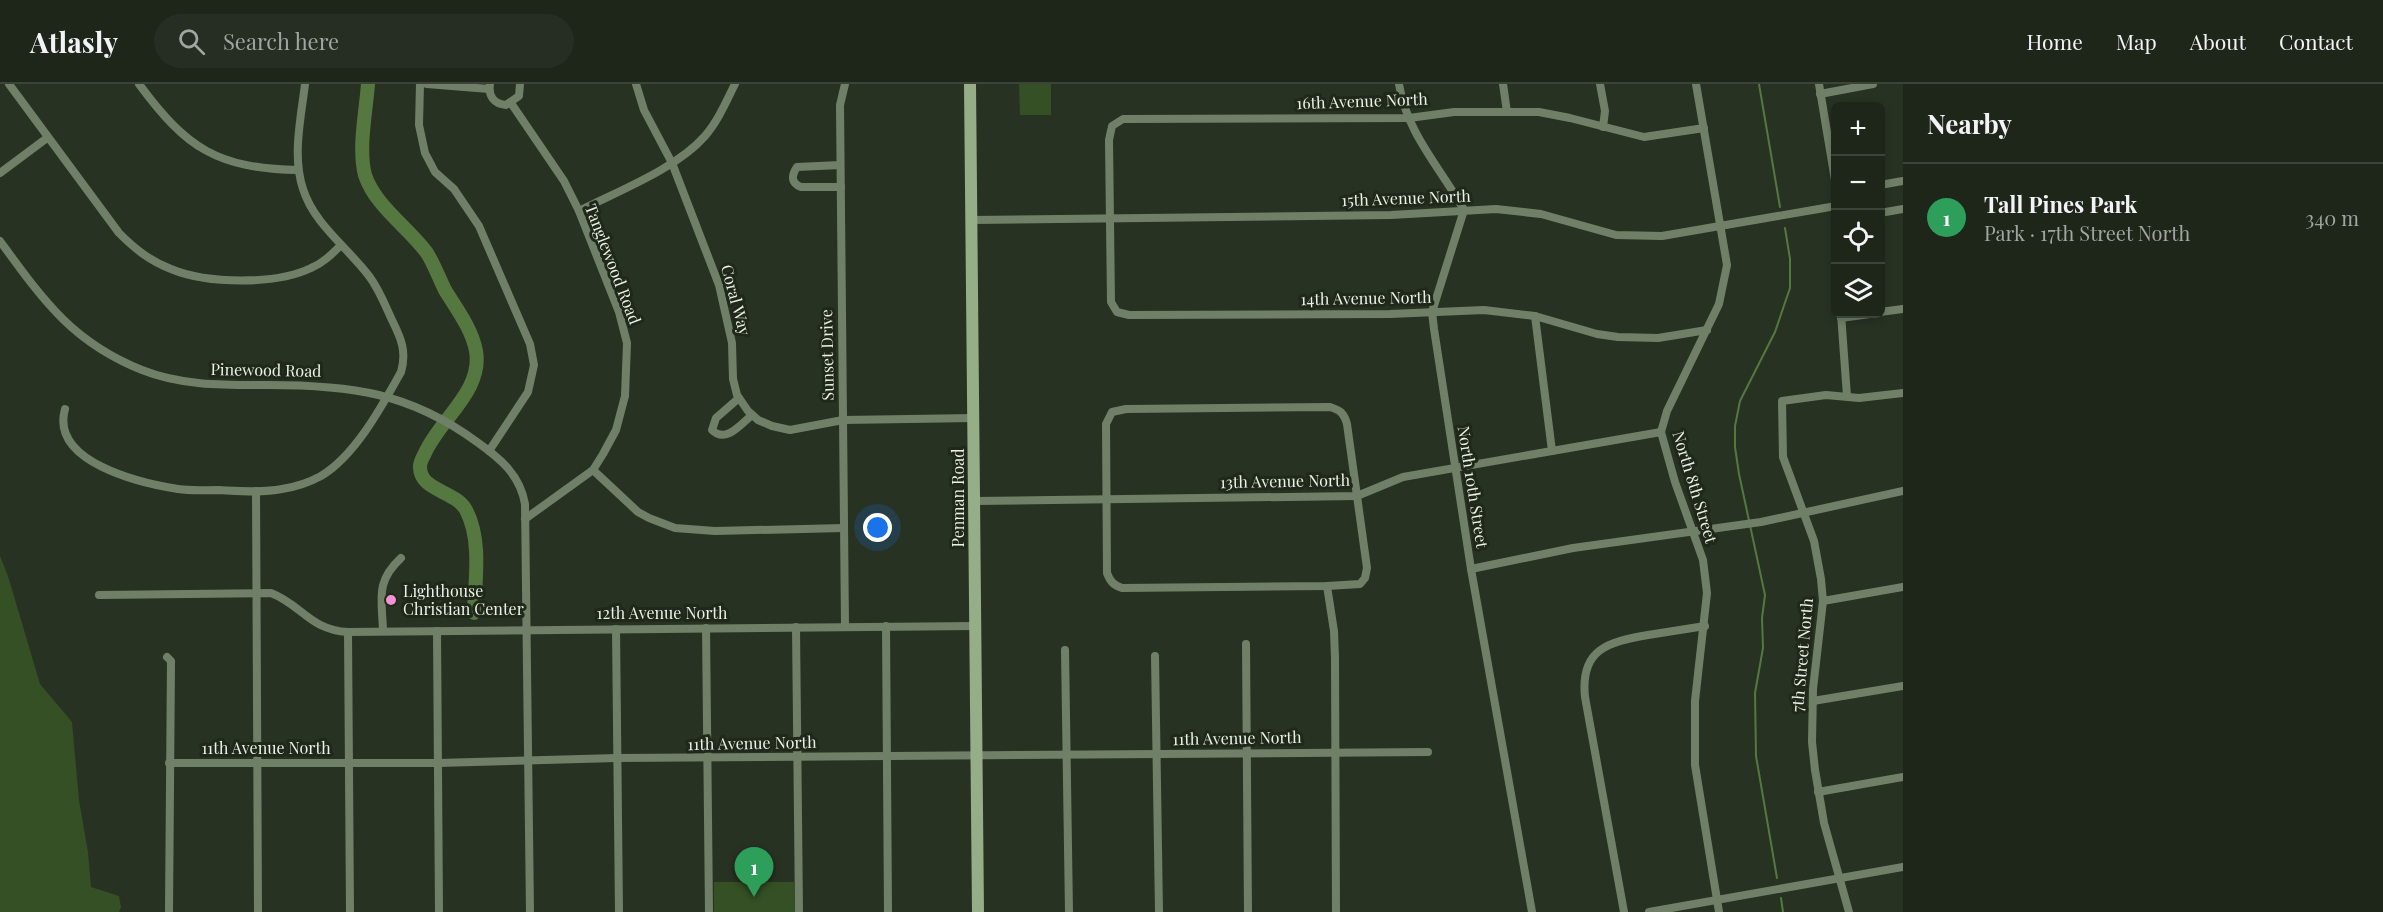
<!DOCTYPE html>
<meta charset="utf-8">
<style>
:root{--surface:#1e261a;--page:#262e23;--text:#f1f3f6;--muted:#a1a5a2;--line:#3c4339;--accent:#8c9099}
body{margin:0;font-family:"Playfair Display",serif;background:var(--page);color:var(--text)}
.controls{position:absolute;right:18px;top:18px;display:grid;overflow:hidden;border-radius:9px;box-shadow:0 3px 9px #0003}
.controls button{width:54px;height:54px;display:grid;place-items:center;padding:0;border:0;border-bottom:2px solid var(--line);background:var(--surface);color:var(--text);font:30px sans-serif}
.you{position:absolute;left:878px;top:444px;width:21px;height:21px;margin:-15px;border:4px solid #fff;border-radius:50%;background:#1a73e8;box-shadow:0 0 0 9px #1a73e833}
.badge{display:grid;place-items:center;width:39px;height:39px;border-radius:50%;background:var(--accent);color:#fff;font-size:20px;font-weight:700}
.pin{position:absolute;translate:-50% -50px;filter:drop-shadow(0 2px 3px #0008)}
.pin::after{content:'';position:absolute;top:32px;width:21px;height:18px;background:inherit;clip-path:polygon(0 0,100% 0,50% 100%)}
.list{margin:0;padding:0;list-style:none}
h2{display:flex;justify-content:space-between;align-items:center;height:78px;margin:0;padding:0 24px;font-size:26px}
h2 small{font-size:20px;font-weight:400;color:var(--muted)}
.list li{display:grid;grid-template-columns:39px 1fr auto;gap:18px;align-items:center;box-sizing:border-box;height:108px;padding:0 24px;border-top:2px solid var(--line)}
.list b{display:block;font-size:22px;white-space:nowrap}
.list p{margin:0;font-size:20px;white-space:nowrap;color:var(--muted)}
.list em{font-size:20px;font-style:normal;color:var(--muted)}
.icon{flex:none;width:33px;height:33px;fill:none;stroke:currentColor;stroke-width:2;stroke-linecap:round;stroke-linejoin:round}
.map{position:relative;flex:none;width:1903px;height:828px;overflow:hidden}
header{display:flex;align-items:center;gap:36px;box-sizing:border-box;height:84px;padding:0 30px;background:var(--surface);border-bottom:2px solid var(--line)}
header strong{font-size:28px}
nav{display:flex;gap:33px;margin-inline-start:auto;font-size:21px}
.search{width:420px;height:54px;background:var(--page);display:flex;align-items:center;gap:15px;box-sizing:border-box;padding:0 21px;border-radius:33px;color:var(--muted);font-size:22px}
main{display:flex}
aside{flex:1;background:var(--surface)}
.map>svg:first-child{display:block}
</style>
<header>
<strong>Atlasly</strong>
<div class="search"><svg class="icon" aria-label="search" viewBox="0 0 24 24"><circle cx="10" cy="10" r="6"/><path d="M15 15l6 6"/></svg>Search here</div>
<nav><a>Home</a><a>Map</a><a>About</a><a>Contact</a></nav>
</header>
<main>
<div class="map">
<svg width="1903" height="828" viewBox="0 0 1903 828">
<rect width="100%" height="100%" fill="#283223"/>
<g fill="#355024">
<path d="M 1019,0 L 1051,0 L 1051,31 L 1020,31 Z"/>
<path d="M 0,472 L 8,492 L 40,600 L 72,638 L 79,716 L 88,768 L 91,803 L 119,812 L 121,823 L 119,828 L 0,828 Z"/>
<path d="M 714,798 L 794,798 L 795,828 L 714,828 Z"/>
</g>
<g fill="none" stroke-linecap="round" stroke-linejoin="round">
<g stroke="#557840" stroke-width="2">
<path d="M 1759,0 L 1780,123"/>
<path d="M 1777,794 L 1756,672 L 1755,609 L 1763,564 L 1762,534 L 1765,511 L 1739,390 L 1735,363 L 1735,342 L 1740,317 L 1775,248 L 1790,204 L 1790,175 L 1785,144"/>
<path d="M 1781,814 L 1783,828"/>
</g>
<path stroke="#557840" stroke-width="14" d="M 368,0 C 366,27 358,65 365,91 C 375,122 408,143 427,169 C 434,180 439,194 445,206 C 456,224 472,245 476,267 C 483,307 440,335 425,369 C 423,373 420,378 420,382 C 419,407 455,406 466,426 C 482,456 475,497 474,529"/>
<g stroke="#708068" stroke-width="8">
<path d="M 9,0 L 119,149 C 135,165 150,177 171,185 C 207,200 276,201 311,184 C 323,179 331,171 340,162"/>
<path d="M 139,0 C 187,65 217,84 298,86"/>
<path d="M 420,0 L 419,41 L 425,69 L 435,88 L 454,105 L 479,142 L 530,260 L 534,281 L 528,308 L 489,367"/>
<path d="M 427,0 L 489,5"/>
<path d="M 490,0 C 488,12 494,20 506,21 L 519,12 L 520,0"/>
<path d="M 636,0 L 644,26 L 672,79 L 719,201 L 732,259 L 733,295 L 737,311 L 748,327 L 758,336 L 772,342 L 790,346 L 843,336 L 974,334"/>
<path d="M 1399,0 C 1406,48 1441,85 1464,126 L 1432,228 L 1434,245 L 1471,485 L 1532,828"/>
<path d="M 1503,0 L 1507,28"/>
<path d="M 1600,0 L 1605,27 L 1603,43"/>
<path d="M 1696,0 L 1727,181 L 1719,220 L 1667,327 L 1661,348 L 1675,398 L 1703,476 L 1707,509 L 1695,617 L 1695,681 L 1719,828"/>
<path d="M 1819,0 L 1836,102"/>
<path d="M 1820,10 L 1873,0"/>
<path d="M 511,19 L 564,97 L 579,127 L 619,228 L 627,259 L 625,312 L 616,346 L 603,370 L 593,386 L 525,435"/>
<path d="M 1704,44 L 1644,53 L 1570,34 L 1539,28 L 1454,28 L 1409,34 L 1123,35 L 1112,42 L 1109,56 L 1111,218 L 1117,228 L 1129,231 L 1390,230 L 1484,226 L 1535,232 L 1597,250 L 1618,253 L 1658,254 L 1707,246"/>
<path d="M 840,81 L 797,83 C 791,92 791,99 801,103 L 841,103"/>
<path d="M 0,89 L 47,54"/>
<path d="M 1880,101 L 1903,97"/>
<path d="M 579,127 C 618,107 676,85 705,52 C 718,37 726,18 735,0"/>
<path d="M 1880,129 L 1903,125"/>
<path d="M 971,136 L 1391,131 L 1496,125 L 1541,130 L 1616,151 L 1662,152 L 1836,122"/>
<path d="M 0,157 C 43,216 72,258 142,286 C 182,302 225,301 267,301 C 350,301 409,308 477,358 C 501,375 520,391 525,420 L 530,828"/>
<path d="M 1880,228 L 1903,225"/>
<path d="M 1841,230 L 1847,312"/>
<path d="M 1535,232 L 1552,367"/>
<path d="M 1841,234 L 1870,230"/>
<path d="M 739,314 L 716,334 L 712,346 C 726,360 741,340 752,331"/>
<path d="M 1330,323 C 1340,326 1344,329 1347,340 L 1367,484 L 1365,494 L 1360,500 L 1327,502 L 1122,504 C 1113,501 1110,497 1107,489 L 1106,340 L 1112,328 L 1126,325 Z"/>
<path d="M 65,325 C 50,378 140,399 178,405 C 191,407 205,406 219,406 C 239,407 262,409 282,405 C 295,403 310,398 321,392 C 355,372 382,322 401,288 C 407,268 401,254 392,236 C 385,221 379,205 369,192 C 347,163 314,140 303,105 C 292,72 301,34 305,0"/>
<path d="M 593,386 L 638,428 L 649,434 L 675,444 L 715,447 L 844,444"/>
<path d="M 256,407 L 258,828"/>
<path d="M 974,417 L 1357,412 L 1403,393 L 1661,348"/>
<path d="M 1471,485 L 1573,464 L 1761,438 L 1903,407"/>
<path d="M 1327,502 L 1334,547 L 1335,574 L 1336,828"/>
<path d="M 99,511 L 271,509 C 302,521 310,546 348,548 L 975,542"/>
<path d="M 1823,517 L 1903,503"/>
<path d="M 886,542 L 888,828"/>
<path d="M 796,543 L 799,828"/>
<path d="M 845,543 L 840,21 L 845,0"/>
<path d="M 706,544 L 709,828"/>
<path d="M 616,545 L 619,828"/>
<path d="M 383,547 C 382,515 375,498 401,474"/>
<path d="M 437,547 L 439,828"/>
<path d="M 348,548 L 350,828"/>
<path d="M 1246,560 L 1248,828"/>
<path d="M 1065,566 L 1069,828"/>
<path d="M 1155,572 L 1159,828"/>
<path d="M 167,573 L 171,577 L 169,828"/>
<path d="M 1813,617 L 1903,602"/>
<path d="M 169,679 L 438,679 L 617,674 L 1428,668"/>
<path d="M 1818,708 L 1903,693"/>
<path d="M 1624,828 L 1585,613 C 1580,565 1608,558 1648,551 C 1667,548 1686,545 1705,542"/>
<path d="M 1649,828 L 1903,783"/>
<path d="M 1849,828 L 1824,739 L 1815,686 L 1812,658 L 1813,605 L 1823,517 L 1821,495 L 1814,457 L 1783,373 L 1782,317 L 1826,311 L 1859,314 L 1903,309"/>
</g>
<path stroke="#95ae87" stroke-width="12" d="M 970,0 L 978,828"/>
</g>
<circle fill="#f391d6" stroke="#1f2819" stroke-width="2" cx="391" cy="516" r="6"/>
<g text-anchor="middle" stroke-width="6" stroke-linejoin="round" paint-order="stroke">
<g font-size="16" fill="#eaf1e6" stroke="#1f2819">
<text transform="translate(1362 17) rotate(-2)" y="6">16th Avenue North</text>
<text transform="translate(1406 114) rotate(-2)" y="6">15th Avenue North</text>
<text transform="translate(613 180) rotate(69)" y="6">Tanglewood Road</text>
<text transform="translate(1366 214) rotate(-1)" y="6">14th Avenue North</text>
<text transform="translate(736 216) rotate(75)" y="6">Coral Way</text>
<text transform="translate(827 271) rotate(-91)" y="6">Sunset Drive</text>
<text transform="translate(266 286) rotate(1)" y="6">Pinewood Road</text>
<text transform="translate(1285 397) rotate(-1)" y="6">13th Avenue North</text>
<text transform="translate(1473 403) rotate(81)" y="6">North 10th Street</text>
<text transform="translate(1695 403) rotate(73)" y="6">North 8th Street</text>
<text transform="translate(958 414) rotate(-90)" y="6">Penman Road</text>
<text x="662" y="535">12th Avenue North</text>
<text transform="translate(1802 571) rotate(-85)" y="6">7th Street North</text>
<text transform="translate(1237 654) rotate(-1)" y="6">11th Avenue North</text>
<text transform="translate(752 659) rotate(-1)" y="6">11th Avenue North</text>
<text x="266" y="670">11th Avenue North</text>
</g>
<g font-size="16" fill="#eaf1e6" stroke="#1f2819" text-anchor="start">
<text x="403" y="513">Lighthouse<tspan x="403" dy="18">Christian Center</tspan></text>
</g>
</g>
</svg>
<div class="controls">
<button>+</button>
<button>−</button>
<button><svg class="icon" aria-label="locate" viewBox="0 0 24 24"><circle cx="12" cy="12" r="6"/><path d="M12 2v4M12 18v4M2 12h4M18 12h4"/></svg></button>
<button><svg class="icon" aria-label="layers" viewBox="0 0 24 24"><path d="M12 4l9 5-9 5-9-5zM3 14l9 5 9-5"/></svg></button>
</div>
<div class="you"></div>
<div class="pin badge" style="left:754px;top:813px;background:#2e9e5b">1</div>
</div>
<aside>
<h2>Nearby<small></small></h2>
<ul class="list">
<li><span class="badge" style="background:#2e9e5b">1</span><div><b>Tall Pines Park</b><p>Park · 17th Street North</p></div><em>340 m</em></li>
</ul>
</aside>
</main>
